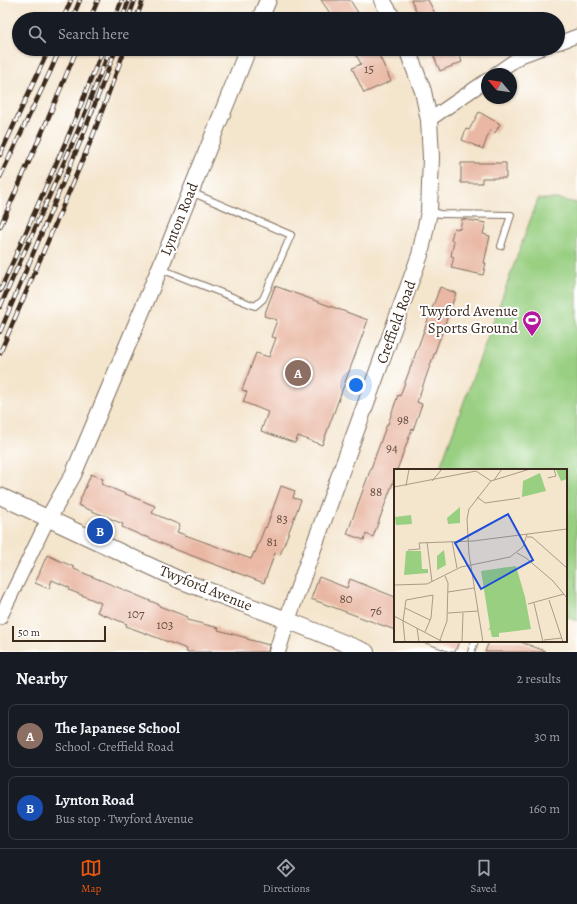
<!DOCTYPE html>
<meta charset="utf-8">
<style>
:root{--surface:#171b24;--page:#20242c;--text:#f1f3f6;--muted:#9ea1a6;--line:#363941;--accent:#ea580c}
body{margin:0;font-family:Alegreya,serif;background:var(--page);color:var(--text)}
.compass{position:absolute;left:481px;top:68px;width:36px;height:36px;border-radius:50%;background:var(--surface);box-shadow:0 1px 3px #0004;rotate:299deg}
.scale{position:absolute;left:12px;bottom:10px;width:94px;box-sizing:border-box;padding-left:4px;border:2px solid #3b2a1e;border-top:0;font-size:11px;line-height:14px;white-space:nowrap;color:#3b2a1e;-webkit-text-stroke:3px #fff;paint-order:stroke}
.you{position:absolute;left:356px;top:385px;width:14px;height:14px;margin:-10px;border:3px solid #fff;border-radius:50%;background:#1a73e8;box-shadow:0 0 0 6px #1a73e833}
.badge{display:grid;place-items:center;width:26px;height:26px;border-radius:50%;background:var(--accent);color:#fff;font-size:13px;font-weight:700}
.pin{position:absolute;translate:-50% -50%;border:2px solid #fff;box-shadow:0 1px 4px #0006}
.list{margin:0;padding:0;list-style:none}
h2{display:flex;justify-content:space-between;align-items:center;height:52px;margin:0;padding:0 16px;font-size:17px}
h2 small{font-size:13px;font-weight:400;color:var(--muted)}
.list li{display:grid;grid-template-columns:26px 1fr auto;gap:12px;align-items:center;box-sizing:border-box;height:64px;margin:0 8px 8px;padding:0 8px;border:1px solid var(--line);border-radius:8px}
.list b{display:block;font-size:15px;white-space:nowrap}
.list p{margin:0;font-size:13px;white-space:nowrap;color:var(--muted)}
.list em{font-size:13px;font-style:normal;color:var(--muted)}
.icon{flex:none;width:22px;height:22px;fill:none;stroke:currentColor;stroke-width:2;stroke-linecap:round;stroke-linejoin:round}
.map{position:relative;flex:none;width:577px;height:652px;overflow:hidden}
.search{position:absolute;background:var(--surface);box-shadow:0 1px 3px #0004;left:12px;right:12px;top:12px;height:44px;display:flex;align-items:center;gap:10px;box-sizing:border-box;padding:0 14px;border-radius:22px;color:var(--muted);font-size:15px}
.sheet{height:196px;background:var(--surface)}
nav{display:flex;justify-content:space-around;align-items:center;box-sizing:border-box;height:56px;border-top:1px solid var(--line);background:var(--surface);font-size:11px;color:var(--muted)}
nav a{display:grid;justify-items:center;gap:2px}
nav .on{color:var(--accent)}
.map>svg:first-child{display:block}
</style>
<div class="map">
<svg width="577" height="652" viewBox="0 0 577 652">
<rect width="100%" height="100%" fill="#fff"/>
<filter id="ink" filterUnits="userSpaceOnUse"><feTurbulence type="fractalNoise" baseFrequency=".025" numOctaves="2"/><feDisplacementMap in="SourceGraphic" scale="8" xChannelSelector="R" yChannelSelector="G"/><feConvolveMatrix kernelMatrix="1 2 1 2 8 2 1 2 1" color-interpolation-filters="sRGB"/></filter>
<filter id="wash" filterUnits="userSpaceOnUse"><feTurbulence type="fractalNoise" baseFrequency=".012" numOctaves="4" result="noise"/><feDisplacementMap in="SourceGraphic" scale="16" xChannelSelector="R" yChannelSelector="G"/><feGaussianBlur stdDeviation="0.9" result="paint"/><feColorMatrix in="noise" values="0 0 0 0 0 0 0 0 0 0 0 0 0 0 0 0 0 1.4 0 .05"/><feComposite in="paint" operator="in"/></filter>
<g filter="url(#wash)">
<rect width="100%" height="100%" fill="#f4e5cd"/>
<path fill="#98cf81" stroke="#6a7c50" d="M 538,199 L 557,199 L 577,203 L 577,621 L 566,617 L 566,470 L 439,470 Z"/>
<g id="blocks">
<g fill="#e9b7a3">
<path d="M 321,0 L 350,0 L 362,19 L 334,19 Z"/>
<path d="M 411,0 L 428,0 L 438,19 L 420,19 Z"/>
<path d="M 353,49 L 376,49 L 391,81 L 364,93 L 352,68 L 361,64 Z"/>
<path d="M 431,49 L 457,49 L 462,62 L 440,71 Z"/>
<path d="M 479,112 L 500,124 L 495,133 L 490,130 L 483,149 L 462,140 L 466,129 L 469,130 Z"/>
<path d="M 461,163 L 506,163 L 506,178 L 482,178 L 482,183 L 461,183 Z"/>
<path d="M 462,219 L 486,223 L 483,234 L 490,236 L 484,263 L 486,263 L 483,275 L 451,268 L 454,257 L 451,256 L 454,241 L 451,240 L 454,228 L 460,229 Z"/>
<path d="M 275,286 L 368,320 L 322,445 L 298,436 L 295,443 L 261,431 L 268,412 L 243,402 L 247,392 L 242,390 L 256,353 L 269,357 L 276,338 L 271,337 L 277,320 L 264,316 Z"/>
<path d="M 440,287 L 456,293 L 417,402 L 422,404 L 413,430 L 412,429 L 397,470 L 395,470 L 395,477 L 373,537 L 366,534 L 364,540 L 347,534 L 387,424 L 388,424 L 398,395 L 400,396 Z"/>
<path d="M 91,474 L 103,479 L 101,484 L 155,506 L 152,513 L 180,525 L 177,532 L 251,559 L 254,552 L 255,553 L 265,527 L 266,528 L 281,486 L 295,491 L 293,498 L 301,500 L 280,555 L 275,553 L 264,583 L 174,549 L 145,536 L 145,537 L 122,527 L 123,524 L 78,505 Z"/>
<path d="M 47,555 L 74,567 L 74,569 L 160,605 L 159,606 L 188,617 L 187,620 L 219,628 L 218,630 L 247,638 L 247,639 L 269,645 L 268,652 L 186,652 L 187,649 L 126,626 L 127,624 L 97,612 L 101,603 L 69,590 L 70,588 L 52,580 L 49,589 L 35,583 Z"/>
<path d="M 319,577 L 347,588 L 350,579 L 395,597 L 395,630 L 311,599 Z"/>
<path d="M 423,641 L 459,641 L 455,652 L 450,652 L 423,642 Z"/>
<path d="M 489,641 L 518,641 L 545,651 L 544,652 L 485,652 Z"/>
</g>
</g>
</g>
<g filter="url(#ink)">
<use href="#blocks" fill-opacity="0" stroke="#7c6b5b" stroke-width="1"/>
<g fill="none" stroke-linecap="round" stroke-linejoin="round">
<g stroke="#7c6b5b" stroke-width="8">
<g id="service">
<path d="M 431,212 L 440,214 L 511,215 L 501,246"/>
<path d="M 161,269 L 255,306 L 263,299 L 291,235 L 191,192"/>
<path d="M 471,652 L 475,641"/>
</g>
</g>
<g stroke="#7c6b5b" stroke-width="15">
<g id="minor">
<path d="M 558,43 L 577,36"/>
<path d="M 495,74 L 521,56 L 540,49"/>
<path d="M 429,120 L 487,80"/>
<path d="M 0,618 L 48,519"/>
</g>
</g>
<g stroke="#7c6b5b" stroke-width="18">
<g id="tertiary">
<path d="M 382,0 L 393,19"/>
<path d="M 260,19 L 268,0"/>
<path d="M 0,496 L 182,581 L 287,620 L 366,652"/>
<path d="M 48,519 L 73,475 L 164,258 L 248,49"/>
<path d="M 277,652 L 287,620 L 420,255 L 429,212 L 431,157 L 429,120 L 423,91 L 407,49"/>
</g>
</g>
<use href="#service" stroke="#fff" stroke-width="6"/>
<use href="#minor" stroke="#fff" stroke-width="13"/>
<use href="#tertiary" stroke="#fff" stroke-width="16"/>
<g stroke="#3b2a1e" stroke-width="4.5">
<g id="rail">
<path d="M 63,19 L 71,0"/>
<path d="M 72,19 L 80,0"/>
<path d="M 90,19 L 98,0"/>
<path d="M 114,19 L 122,0"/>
<path d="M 122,19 L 129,0"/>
<path d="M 128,19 L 135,0"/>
<path d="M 136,19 L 143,0"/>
<path d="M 0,155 L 49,49"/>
<path d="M 0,177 L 50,72 L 60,49"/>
<path d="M 0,227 L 47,121 L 77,49"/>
<path d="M 0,291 L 70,132 L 103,49"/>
<path d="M 0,307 L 77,133 L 110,49"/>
<path d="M 0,332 L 83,135 L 116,49"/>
<path d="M 0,353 L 92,138 L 125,49"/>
</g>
</g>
<use href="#rail" stroke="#fff" stroke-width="3" stroke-dasharray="9" stroke-linecap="butt"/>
</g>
</g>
<defs>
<g id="stadium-pin" transform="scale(1)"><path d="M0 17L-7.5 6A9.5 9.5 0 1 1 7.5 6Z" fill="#b5179e" stroke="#fff"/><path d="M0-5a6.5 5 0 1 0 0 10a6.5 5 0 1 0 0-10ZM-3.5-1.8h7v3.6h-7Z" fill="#fff"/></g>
</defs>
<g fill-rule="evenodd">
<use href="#stadium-pin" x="532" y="320"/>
</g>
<g text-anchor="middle" stroke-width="4" stroke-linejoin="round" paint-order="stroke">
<g font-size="13" fill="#664d3f">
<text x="369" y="73">15</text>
<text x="403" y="424">98</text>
<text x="392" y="452">94</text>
<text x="376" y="496">88</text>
<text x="282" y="523">83</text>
<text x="272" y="546">81</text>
<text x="346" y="603">80</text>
<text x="376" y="615">76</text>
<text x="136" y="618">107</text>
<text x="165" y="629">103</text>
</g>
<g font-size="15" fill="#3b2a1e" stroke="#fff">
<text transform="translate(179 219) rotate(-68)" y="5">Lynton Road</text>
<text transform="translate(396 322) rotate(-70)" y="5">Creffield Road</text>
<text transform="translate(206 588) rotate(22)" y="5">Twyford Avenue</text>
</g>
<g font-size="15" fill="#3b2a1e" stroke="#fff" text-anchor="end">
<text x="518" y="316">Twyford Avenue<tspan x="518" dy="17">Sports Ground</tspan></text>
</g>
</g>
<g transform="translate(394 469)">
<rect width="173" height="173" fill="#f4e5cd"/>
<path d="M 173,0 L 173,10 L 167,12 L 162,1 ZM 146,4 L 152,22 L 128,28 L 129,12 ZM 66,38 L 66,54 L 54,55 L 53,49 ZM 17,46 L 18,55 L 2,56 L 1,48 ZM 50,81 L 52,96 L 43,101 L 43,87 ZM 12,82 L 27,82 L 28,100 L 34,100 L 34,104 L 10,106 ZM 122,97 L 131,128 L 137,160 L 105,164 L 105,168 L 98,168 L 96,160 L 94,161 L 96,158 L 87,102 Z" fill="#98cf81"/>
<path fill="none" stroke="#aa9a87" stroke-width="1" d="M 154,9 L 162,7 L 160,0M 100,11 L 108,0M 38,12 L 48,0M 12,17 L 15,0M 0,18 L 82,2 L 97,12M 83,28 L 91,34 L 126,29M 133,68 L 138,68 L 173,99M 58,72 L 63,99M 33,73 L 38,113M 14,81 L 26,80 L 25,74 L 79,72 L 173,60M 123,84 L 132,89 L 159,112 L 173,129M 0,116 L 33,115 L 67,98 L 116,88 L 129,78 L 133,65M 54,123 L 80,119M 155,131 L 169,173M 140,134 L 149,173M 134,135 L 170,125M 11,139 L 36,151M 54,144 L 84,142M 0,147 L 49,173M 23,159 L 25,173M 46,171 L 53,152 L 54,114 L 51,107M 150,171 L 168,169M 11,173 L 9,153 L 12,131 L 39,126 L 37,149 L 31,163M 68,173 L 69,144M 89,173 L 75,85 L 73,50 L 75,40 L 97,12 L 136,0"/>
<path fill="#1d4ed8" fill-opacity="0.15" stroke="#1d4ed8" stroke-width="2" d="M 114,45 L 139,91 L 87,120 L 61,74 Z"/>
<rect width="173" height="173" fill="none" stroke="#3b2a1e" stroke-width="2"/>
</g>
</svg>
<svg class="compass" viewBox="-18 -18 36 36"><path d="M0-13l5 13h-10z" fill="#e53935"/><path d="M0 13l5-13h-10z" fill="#9ea1a6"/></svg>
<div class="scale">50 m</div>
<div class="you"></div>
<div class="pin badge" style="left:298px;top:373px;background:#8d6e63">A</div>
<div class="pin badge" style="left:100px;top:531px;background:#1a4fb4">B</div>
<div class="search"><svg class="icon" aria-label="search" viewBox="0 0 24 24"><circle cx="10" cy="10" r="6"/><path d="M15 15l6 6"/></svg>Search here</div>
</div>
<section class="sheet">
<h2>Nearby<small>2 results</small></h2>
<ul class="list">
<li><span class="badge" style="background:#8d6e63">A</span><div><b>The Japanese School</b><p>School · Creffield Road</p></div><em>30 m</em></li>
<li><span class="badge" style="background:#1a4fb4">B</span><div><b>Lynton Road</b><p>Bus stop · Twyford Avenue</p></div><em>160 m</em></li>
</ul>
</section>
<nav>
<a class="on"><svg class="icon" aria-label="map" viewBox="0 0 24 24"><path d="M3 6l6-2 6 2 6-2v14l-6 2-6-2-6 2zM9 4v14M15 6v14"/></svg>Map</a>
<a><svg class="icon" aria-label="directions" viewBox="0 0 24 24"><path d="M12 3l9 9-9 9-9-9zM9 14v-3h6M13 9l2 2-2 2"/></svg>Directions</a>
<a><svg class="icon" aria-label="saved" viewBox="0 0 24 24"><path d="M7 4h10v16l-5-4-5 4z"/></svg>Saved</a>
</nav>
